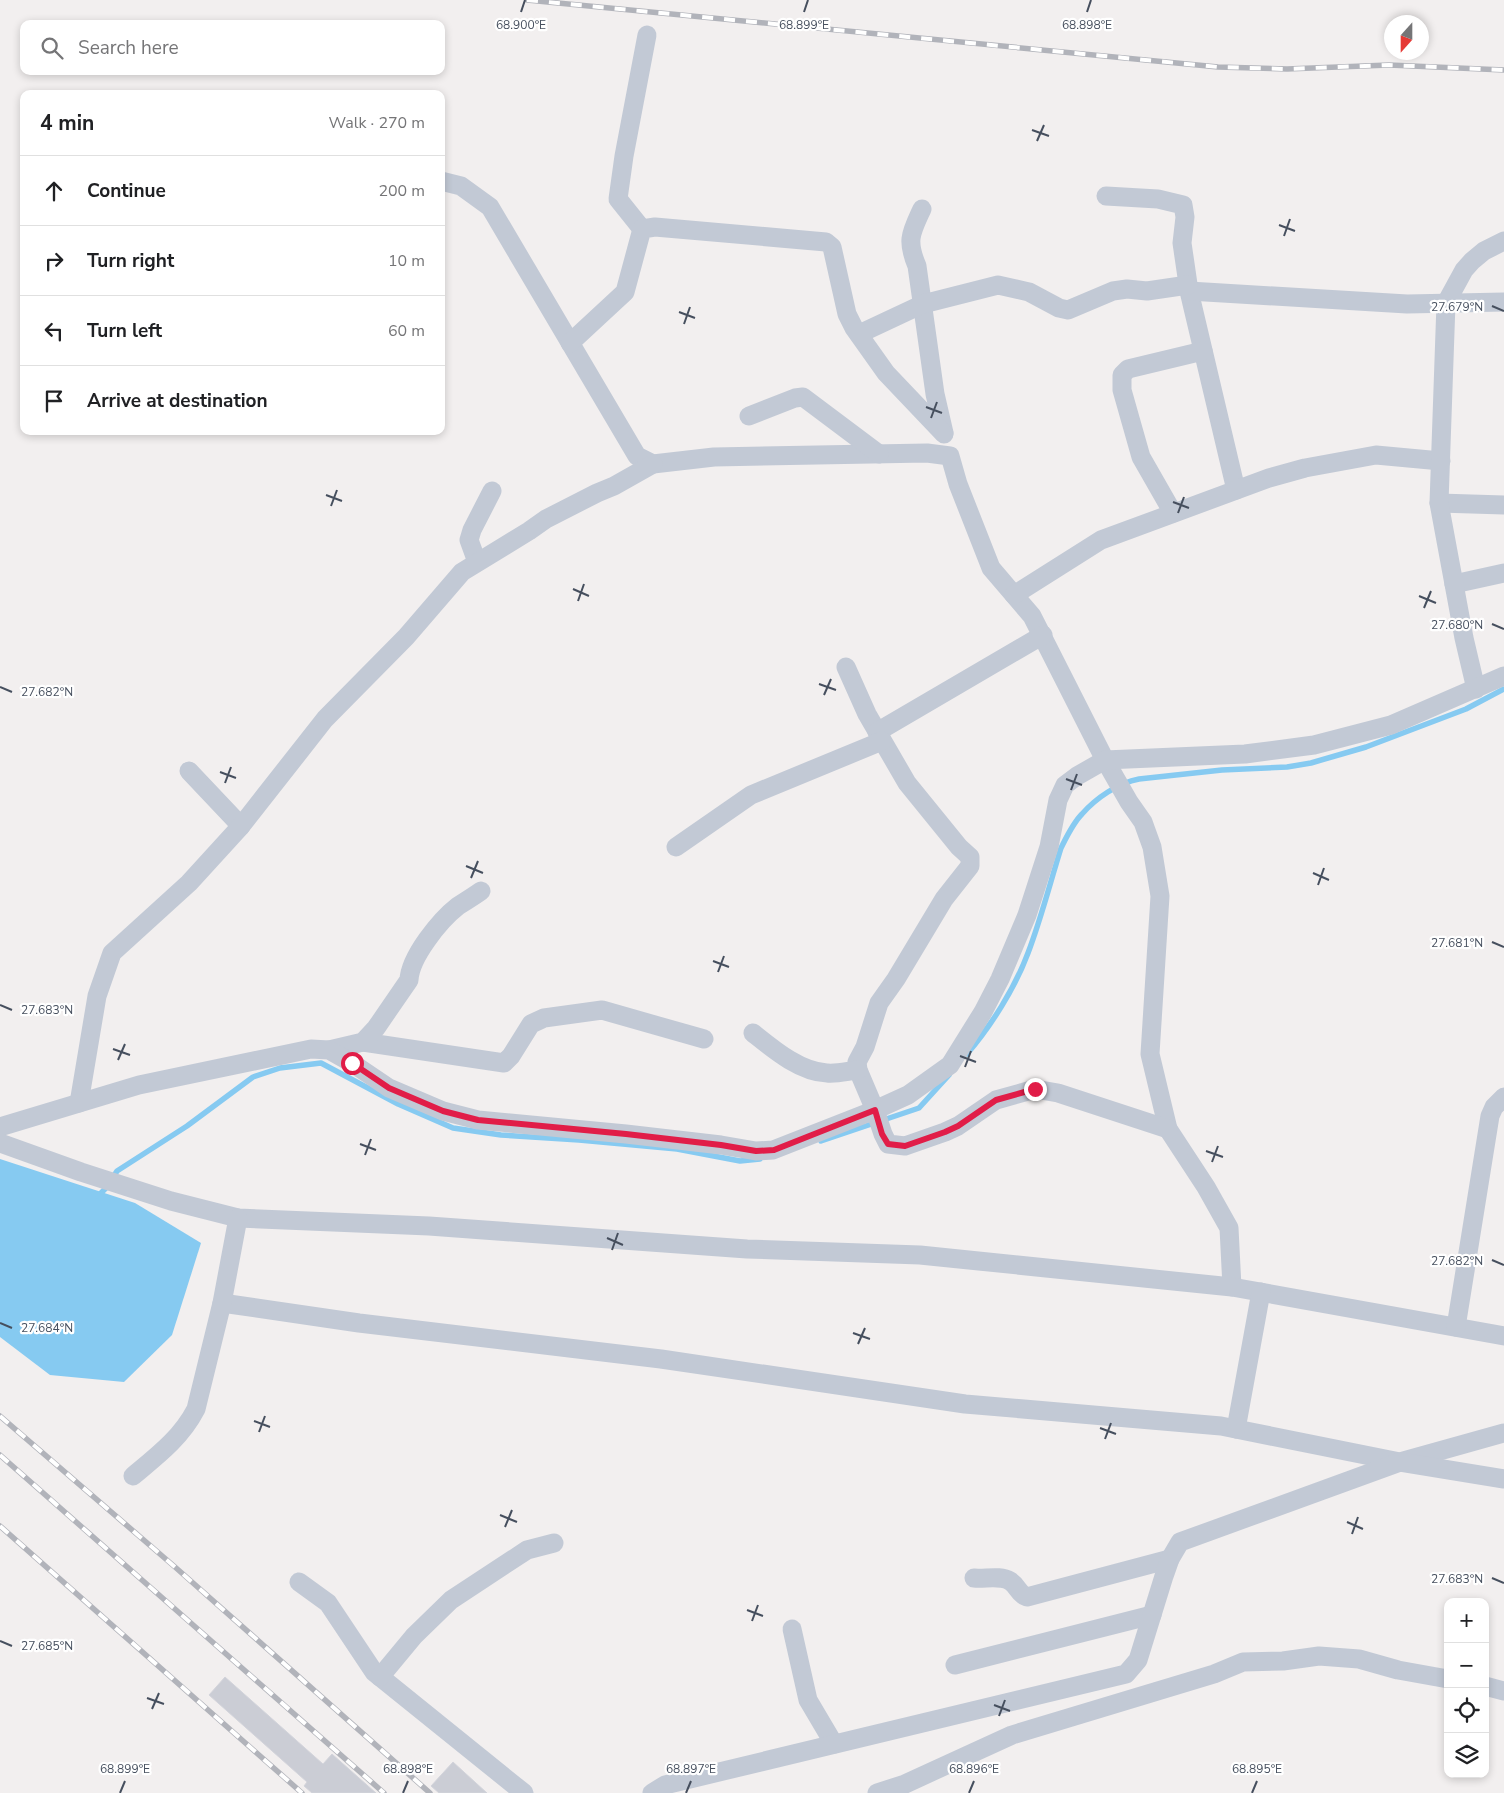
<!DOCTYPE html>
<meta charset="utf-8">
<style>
:root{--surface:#fff;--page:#f2f2f2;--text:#202124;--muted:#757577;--line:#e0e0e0}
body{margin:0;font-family:"Nunito Sans",sans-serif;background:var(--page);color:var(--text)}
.controls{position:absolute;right:15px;bottom:15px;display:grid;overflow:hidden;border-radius:10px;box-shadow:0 2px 8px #0003}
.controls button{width:45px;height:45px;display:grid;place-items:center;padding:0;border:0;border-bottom:1px solid var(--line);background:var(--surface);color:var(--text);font:25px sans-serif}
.compass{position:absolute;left:1384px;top:15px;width:45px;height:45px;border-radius:50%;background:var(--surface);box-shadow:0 2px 8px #0003;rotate:201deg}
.stop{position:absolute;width:15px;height:15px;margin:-11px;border:4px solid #e11d48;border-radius:50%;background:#fff}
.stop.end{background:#e11d48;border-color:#fff;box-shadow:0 1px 5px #0008}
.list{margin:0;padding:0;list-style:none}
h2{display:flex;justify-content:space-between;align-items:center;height:65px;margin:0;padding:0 20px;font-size:21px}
h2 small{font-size:16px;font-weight:400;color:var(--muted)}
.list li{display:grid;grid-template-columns:32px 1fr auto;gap:15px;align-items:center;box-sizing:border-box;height:70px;padding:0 20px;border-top:1px solid var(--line)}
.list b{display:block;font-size:19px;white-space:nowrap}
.list em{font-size:16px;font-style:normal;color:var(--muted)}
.icon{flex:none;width:28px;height:28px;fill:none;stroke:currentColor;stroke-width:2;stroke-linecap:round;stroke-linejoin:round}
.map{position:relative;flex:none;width:1504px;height:1793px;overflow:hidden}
.search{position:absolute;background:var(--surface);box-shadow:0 2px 8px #0003;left:20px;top:20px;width:425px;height:55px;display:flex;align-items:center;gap:12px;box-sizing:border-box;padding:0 18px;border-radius:10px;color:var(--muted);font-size:19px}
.panel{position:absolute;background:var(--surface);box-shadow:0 2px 8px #0003;left:20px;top:90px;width:425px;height:345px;border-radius:10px}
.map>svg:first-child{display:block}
</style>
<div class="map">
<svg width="1504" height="1793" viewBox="0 0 1504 1793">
<rect width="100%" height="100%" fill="#f2efef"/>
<path fill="#86caf1" d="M 0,1159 L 135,1203 L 201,1243 L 172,1335 L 124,1382 L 50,1375 L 0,1337 Z"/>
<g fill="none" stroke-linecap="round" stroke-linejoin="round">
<g stroke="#86caf1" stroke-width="5.5">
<path d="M 967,1054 C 991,1026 1015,988 1028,953 C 1041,919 1050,883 1061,848 C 1067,836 1073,823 1082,814 C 1096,798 1118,783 1139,779 L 1222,770 L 1287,767 L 1311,763 L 1366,747 L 1466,709 L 1504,689"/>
<path d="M 821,1141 L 919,1108 L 949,1075"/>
<path d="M 98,1196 L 107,1187 L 117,1171 L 187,1126 L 253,1077 L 280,1068 L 321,1063 L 398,1104 L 453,1128 L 501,1135 L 579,1140 L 677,1149 L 740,1161 L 760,1159"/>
</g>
</g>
<g fill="#cbcdd5" stroke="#d3d4db">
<path d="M 225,1677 L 323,1764 L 332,1754 L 376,1793 L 312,1793 L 304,1786 L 307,1782 L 209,1695 Z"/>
<path d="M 453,1762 L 487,1793 L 439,1793 L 431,1786 Z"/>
</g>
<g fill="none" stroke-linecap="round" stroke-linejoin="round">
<g stroke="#c2c9d5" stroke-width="19">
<path d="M 441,181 L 461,186 L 490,207 L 637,456 L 653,464 L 714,457 L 927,453 L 950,456 L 958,484 L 991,568 L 1032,616 L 1105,760 L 1129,802 L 1143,822 L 1152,847 L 1160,896 L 1150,1054 L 1168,1129 L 1206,1187 L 1229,1228 L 1232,1287"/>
<path d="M 1106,196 L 1158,199 L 1183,205 L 1185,217 L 1182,243 L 1189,291 L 1236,490"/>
<path d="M 922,209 C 911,233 906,240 917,266 L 935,394 L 944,433"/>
<path d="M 642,229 L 618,199 L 624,156 L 647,35"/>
<path d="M 1189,291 L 1407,304 L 1504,302"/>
<path d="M 859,334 L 923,304 L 998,285 L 1029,292 L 1059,308 L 1068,310 L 1113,291 L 1127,289 L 1147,291 L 1188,285"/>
<path d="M 570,343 L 625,292 L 642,229 L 655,227 L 826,242 L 832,247 L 847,314 L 854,328 L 886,373 L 944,434"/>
<path d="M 749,416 L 795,398 L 803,397 L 879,454"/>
<path d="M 1439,503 L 1504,505"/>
<path d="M 1173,513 L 1141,457 L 1122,390 L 1122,375 L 1128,369 L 1203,351"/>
<path d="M 477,562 L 469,540 L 472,530 L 492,491"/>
<path d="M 1454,584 L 1504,573"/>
<path d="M 1014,595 L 1101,540 L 1269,478 L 1305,468 L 1376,455 L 1441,461"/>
<path d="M 846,667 L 867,714 L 907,783 L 959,847 L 970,857 L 970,866 L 944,899 L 896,979 L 879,1003 L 865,1047 L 857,1062 L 858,1070 L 875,1110 L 883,1134 L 888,1144 L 905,1146 L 945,1132 L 958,1126 L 996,1100 L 1035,1089 L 1058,1093 L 1168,1129"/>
<path d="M 1476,689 L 1464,638 L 1439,503 L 1446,303 L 1464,270 L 1472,261 L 1484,251 L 1504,241"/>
<path d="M 877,732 L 1043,635"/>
<path d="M 189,771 L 241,826"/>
<path d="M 676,847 L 751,795 L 882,741"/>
<path d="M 753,1033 C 773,1049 800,1072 827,1073 C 837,1074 848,1071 858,1070"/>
<path d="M 363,1042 L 504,1063 L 511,1056 L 531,1024 L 544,1018 L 602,1010 L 704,1039"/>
<path d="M 329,1050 L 363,1042 L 376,1028 L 409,980 C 410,957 440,920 458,906 C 466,901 474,896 481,891"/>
<path d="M 79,1103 L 97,996 L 112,953 L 189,883 L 241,826 L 325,719 L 406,637 L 462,572 L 529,531 L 546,519 L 597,493 L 614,486 L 653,464"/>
<path d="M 0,1127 L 139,1085 L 311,1049 L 329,1050 L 352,1063 L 389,1088 L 443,1111 L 478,1120 L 626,1134 L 721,1145 L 756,1151 L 773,1150 L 875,1110 L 908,1095 L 950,1065 L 983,1012 L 1000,979 L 1027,915 L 1049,847 L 1058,800 L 1065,785 L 1077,776 L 1105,760 L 1245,754 L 1314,745 L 1391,725 L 1504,676"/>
<path d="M 0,1143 L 81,1172 L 171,1201 L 238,1218 L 429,1226 L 747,1249 L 920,1255 L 1232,1287 L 1504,1336"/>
<path d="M 222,1303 L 359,1323 L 661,1359 L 965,1404 L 1221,1426 L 1400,1462 L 1504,1433"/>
<path d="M 1456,1327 L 1490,1116 L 1494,1107 L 1504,1097"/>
<path d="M 1236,1429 L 1261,1292"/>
<path d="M 133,1476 C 157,1456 181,1438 196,1409 L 222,1303 L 238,1218"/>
<path d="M 974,1578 C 986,1579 1000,1575 1010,1581 C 1018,1586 1018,1594 1027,1597 L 1170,1559"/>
<path d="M 299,1582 L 328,1603 L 374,1672 L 524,1793"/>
<path d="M 792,1629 L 808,1700 L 834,1744"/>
<path d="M 955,1665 L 1152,1615"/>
<path d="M 380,1677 L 414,1636 L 451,1600 L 527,1550 L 554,1543"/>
<path d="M 1485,1686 L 1504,1691"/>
<path d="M 652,1793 L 665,1785 L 1126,1674 L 1138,1660 L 1164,1576 L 1170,1559 L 1180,1542 L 1400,1462 L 1504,1479"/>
<path d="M 877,1793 L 905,1784 L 1012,1735 L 1214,1674 L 1243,1662 L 1283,1661 L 1319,1656 L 1359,1659 L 1398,1670 L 1448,1679"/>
</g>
<g stroke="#b1b3ba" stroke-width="5.5">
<g id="rail">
<path d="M 527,0 L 1218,67 L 1287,69 L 1389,65 L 1504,70"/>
<path d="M 0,1416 L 175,1567 L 430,1793"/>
<path d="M 0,1455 L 384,1793"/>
<path d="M 0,1526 L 302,1793"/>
</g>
</g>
<use href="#rail" stroke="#fff" stroke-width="4" stroke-dasharray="11" stroke-linecap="butt"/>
</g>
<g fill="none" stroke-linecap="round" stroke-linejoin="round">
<path stroke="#e11d48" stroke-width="6" d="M 352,1063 L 389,1088 L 443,1111 L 478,1120 L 626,1134 L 721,1145 L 756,1151 L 774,1150 L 875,1110 L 882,1134 L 888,1144 L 905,1146 L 945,1132 L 958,1126 L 996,1100 L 1035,1089"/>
</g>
<path fill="none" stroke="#464f5e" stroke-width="2" d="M 521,12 L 525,0M 804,12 L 808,0M 1087,12 L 1091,0M 1032,130 L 1049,136M 1037,141 L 1044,125M 1279,225 L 1295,231M 1284,236 L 1290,219M 1492,306 L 1504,311M 679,312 L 695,318M 684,324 L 690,307M 926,407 L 942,413M 931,418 L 937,402M 326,495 L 342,501M 1173,502 L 1189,508M 331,506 L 337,490M 1178,513 L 1184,497M 573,589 L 589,596M 1419,596 L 1436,603M 578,601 L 584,584M 1424,608 L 1431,591M 1492,624 L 1504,629M 819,684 L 836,690M 0,687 L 12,692M 824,695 L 831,679M 220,772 L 236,778M 1066,779 L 1082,785M 225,783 L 231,767M 1071,790 L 1077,774M 466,866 L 483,873M 1313,873 L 1329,880M 471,878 L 478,861M 1318,885 L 1324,868M 1492,942 L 1504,947M 713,961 L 729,967M 718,972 L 724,956M 0,1005 L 12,1010M 113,1049 L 130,1055M 960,1056 L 976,1062M 118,1060 L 125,1044M 965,1067 L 971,1051M 360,1144 L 376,1150M 1206,1151 L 1223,1157M 365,1155 L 371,1139M 1212,1162 L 1218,1146M 607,1238 L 623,1245M 612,1250 L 618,1233M 1492,1260 L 1504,1265M 0,1323 L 12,1328M 853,1333 L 870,1339M 858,1344 L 865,1328M 254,1421 L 270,1427M 1100,1428 L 1116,1434M 259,1432 L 265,1416M 1105,1439 L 1111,1423M 500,1515 L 517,1522M 1347,1522 L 1363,1529M 505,1527 L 512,1510M 1352,1534 L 1358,1517M 1492,1578 L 1504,1583M 747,1610 L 763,1616M 752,1621 L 758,1605M 0,1641 L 12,1646M 147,1698 L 164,1704M 994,1705 L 1010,1711M 152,1709 L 159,1693M 999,1716 L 1005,1700M 120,1793 L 125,1781M 403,1793 L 408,1781M 686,1793 L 691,1781M 969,1793 L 974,1781M 1252,1793 L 1257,1781"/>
<g font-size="12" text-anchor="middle" fill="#464f5e" stroke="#fff" stroke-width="4.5" stroke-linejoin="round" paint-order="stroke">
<text x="521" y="29">68.900°E</text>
<text x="804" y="29">68.899°E</text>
<text x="1087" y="29">68.898°E</text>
<text x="1457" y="311">27.679°N</text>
<text x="1457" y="629">27.680°N</text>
<text x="47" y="696">27.682°N</text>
<text x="1457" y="947">27.681°N</text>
<text x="47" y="1014">27.683°N</text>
<text x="1457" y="1265">27.682°N</text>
<text x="47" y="1332">27.684°N</text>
<text x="1457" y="1583">27.683°N</text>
<text x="47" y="1650">27.685°N</text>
<text x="125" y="1773">68.899°E</text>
<text x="408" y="1773">68.898°E</text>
<text x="691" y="1773">68.897°E</text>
<text x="974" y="1773">68.896°E</text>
<text x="1257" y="1773">68.895°E</text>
</g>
</svg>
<div class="controls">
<button>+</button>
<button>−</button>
<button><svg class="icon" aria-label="locate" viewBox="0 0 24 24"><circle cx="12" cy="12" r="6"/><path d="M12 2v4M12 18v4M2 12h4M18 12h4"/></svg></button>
<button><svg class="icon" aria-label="layers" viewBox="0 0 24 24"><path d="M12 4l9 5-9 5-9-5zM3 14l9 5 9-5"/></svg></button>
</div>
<svg class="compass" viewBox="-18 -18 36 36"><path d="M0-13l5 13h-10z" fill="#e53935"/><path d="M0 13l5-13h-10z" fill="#757577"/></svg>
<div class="stop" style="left:352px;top:1063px"></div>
<div class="stop end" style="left:1035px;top:1089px"></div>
<div class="search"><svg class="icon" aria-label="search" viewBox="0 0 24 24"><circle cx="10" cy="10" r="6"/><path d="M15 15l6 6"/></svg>Search here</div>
<section class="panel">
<h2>4 min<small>Walk · 270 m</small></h2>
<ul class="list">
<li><svg class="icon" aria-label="ahead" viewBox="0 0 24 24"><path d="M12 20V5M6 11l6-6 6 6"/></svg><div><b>Continue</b></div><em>200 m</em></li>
<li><svg class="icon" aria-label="right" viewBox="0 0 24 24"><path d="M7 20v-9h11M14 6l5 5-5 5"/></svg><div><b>Turn right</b></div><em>10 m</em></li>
<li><svg class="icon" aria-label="left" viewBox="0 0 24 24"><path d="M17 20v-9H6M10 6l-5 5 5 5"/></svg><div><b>Turn left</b></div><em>60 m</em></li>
<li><svg class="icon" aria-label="arrive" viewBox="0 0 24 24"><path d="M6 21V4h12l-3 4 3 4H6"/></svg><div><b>Arrive at destination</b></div></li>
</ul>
</section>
</div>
